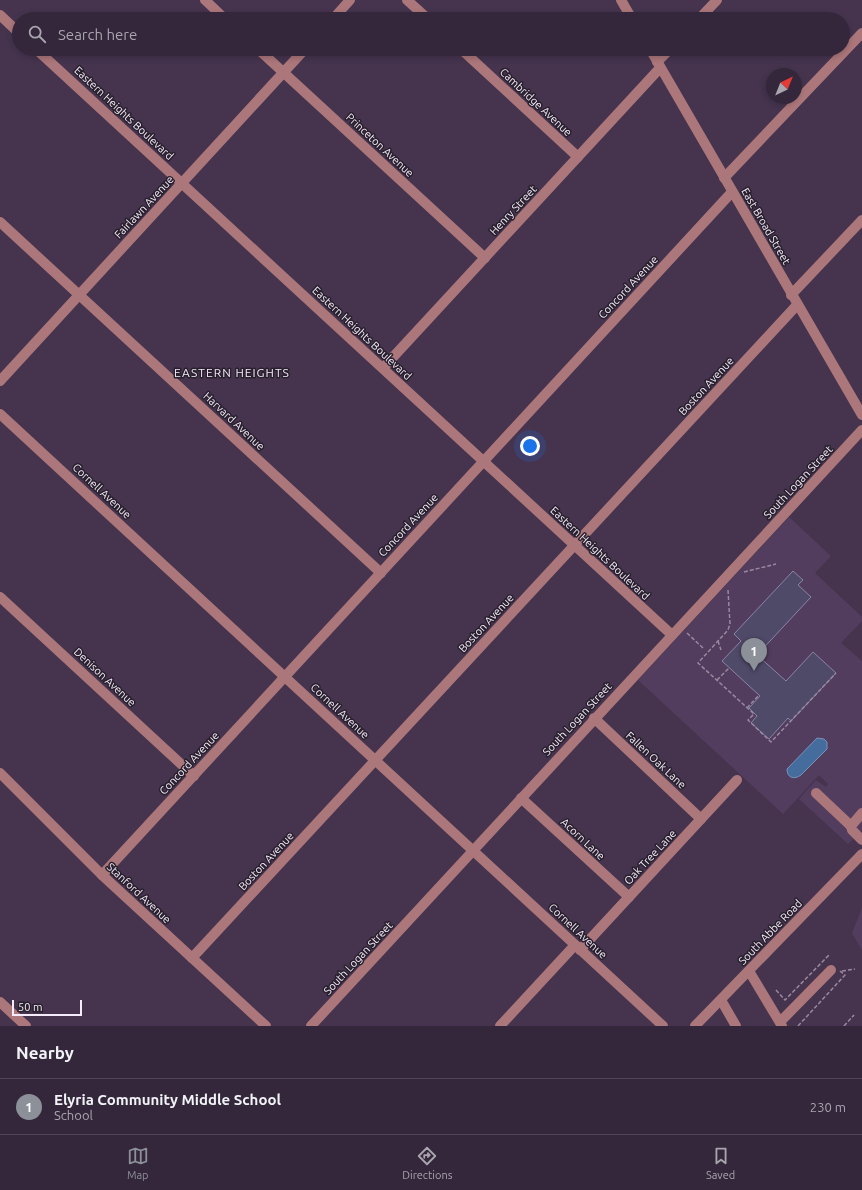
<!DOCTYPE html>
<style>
:root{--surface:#34273b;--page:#3f3346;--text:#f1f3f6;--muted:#a9a5af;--line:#4e4455;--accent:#8c9099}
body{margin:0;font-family:Ubuntu,sans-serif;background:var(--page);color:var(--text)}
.compass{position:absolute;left:766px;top:68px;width:36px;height:36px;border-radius:50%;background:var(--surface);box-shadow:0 2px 6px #0003;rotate:43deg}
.scale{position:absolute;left:12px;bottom:10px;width:70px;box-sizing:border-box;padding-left:4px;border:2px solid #f6ebfc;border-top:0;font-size:11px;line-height:14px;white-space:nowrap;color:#f6ebfc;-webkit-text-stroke:3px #28202c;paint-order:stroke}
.you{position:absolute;left:530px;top:446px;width:14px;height:14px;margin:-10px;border:3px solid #fff;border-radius:50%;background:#1a73e8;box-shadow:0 0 0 6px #1a73e833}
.badge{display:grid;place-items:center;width:26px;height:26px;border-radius:50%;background:var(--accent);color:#fff;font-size:13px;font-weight:700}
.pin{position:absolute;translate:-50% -33px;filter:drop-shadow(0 1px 2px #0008)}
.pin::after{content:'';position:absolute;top:21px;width:14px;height:12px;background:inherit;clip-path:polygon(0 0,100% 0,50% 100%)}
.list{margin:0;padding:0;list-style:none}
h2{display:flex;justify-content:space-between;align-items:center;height:52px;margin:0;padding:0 16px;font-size:17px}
h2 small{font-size:13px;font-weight:400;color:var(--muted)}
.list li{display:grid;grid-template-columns:26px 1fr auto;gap:12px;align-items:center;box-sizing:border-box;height:56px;padding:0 16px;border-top:1px solid var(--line)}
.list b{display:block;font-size:15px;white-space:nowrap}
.list p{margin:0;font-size:13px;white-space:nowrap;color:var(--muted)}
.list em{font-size:13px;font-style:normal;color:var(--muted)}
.icon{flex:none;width:22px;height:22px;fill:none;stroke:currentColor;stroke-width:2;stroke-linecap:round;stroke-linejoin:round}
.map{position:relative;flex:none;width:862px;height:1026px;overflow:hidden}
.search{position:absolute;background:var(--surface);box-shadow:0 2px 6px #0003;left:12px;right:12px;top:12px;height:44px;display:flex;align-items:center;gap:10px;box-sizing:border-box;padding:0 14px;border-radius:22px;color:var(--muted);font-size:15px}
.sheet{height:108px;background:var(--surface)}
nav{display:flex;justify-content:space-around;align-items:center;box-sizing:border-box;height:56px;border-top:1px solid var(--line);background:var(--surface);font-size:11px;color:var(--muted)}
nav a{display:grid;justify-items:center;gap:2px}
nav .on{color:var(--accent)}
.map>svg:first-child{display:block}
</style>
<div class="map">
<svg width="862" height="1026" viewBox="0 0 862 1026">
<rect width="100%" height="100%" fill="#46344f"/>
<g fill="#533d5e">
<path d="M 789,517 L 831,556 L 815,573 L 862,617 L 862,621 L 841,643 L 862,661 L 862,830 L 848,844 L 799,799 L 816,780 L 826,787 L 828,784 L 819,775 L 783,814 L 638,680 Z"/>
<path d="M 862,908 L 862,950 L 852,933 Z"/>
</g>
<path fill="#446c9d" stroke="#7992ba" d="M 817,738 L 824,739 L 827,742 L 827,749 L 801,775 C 794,780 787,778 787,769 Z"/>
<path fill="#504a69" stroke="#8a84a6" d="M 793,571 L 803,580 L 798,585 L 811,597 L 757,655 L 786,681 L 813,652 L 836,673 L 791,721 L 788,718 L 769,739 L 751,723 L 757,716 L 749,708 L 760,696 L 722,661 L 741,641 L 734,634 Z"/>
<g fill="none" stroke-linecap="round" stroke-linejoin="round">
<g stroke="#9889a0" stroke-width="1.5" stroke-dasharray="4 2" stroke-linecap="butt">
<path d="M 744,572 L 776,564"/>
<path d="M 728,590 L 730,624 L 728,630 L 698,663 L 754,714 L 748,720 L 771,742 L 836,673"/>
<path d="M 687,633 L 703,648"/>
<path d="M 718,641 L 721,650"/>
<path d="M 717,680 L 729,668"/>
<path d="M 747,708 L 759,695"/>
<path d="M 842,971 L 855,969"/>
<path d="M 776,990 L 785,1000 L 829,955"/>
<path d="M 798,1026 L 845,975 L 840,971"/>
<path d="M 844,1026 L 854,1015"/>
</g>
<g stroke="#ac777b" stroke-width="10">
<path d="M 205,0 L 225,19"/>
<path d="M 407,0 L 428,19"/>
<path d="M 621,0 L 632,19"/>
<path d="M 0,15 L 19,33"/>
<path d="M 333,19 L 350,0"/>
<path d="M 699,19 L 717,0"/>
<path d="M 36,49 L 672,635"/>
<path d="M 258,49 L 485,258"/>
<path d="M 461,49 L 578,157"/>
<path d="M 650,49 L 862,415"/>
<path d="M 657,62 L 670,49"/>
<path d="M 724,178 L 862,33"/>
<path d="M 0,222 L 381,573"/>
<path d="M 791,295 L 862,220"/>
<path d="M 383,368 L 660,68"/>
<path d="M 0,381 L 305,49"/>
<path d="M 0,414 L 663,1026"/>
<path d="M 0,597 L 194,776"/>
<path d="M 594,718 L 701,819"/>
<path d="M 0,773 L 102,875 L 266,1026"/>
<path d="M 816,793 L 851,826"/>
<path d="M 521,798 L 629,897"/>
<path d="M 862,813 L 851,826 L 852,830 L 862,840"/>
<path d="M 102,875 L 732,192"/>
<path d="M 580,950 L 737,780"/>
<path d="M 192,958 L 797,305"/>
<path d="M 749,971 L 782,1026"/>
<path d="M 721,1000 L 736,1026"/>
<path d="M 0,1002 L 26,1026"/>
<path d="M 780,1022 L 831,970"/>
<path d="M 311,1026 L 862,430"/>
<path d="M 500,1026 L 575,945"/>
<path d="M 695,1026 L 862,854"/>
</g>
</g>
<g text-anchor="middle" stroke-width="3" stroke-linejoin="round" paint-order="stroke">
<g font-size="11" fill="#f6ebfc" stroke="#28202c">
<text transform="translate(536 102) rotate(43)" y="4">Cambridge Avenue</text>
<text transform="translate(124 113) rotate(43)" y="4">Eastern Heights Boulevard</text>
<text transform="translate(380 145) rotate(43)" y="4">Princeton Avenue</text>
<text transform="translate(144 207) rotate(-47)" y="4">Fairlawn Avenue</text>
<text transform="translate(513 210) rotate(-47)" y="4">Henry Street</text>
<text transform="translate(766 226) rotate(60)" y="4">East Broad Street</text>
<text transform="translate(628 287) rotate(-47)" y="4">Concord Avenue</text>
<text transform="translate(362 333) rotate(43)" y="4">Eastern Heights Boulevard</text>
<text transform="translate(706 386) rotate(-47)" y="4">Boston Avenue</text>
<text transform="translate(234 421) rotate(43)" y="4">Harvard Avenue</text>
<text transform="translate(798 482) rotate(-47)" y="4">South Logan Street</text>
<text transform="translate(102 491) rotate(43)" y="4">Cornell Avenue</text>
<text transform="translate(408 525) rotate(-47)" y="4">Concord Avenue</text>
<text transform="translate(600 553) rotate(43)" y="4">Eastern Heights Boulevard</text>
<text transform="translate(486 623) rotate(-47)" y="4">Boston Avenue</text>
<text transform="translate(105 677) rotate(43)" y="4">Denison Avenue</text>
<text transform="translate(340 711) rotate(43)" y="4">Cornell Avenue</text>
<text transform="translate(577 719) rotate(-47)" y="4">South Logan Street</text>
<text transform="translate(656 760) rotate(43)" y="4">Fallen Oak Lane</text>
<text transform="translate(189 763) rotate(-47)" y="4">Concord Avenue</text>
<text transform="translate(583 839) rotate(43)" y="4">Acorn Lane</text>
<text transform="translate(650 857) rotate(-47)" y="4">Oak Tree Lane</text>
<text transform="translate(266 861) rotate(-47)" y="4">Boston Avenue</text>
<text transform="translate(139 893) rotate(43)" y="4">Stanford Avenue</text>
<text transform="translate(578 931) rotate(43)" y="4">Cornell Avenue</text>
<text transform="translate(770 932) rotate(-46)" y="4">South Abbe Road</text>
<text transform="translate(358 958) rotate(-47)" y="4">South Logan Street</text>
</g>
<g font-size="12" letter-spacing="1" fill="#f6ebfc" stroke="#28202c">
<text x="232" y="377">EASTERN HEIGHTS</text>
</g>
</g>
</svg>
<svg class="compass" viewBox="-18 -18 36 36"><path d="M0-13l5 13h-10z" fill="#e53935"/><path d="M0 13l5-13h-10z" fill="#a9a5af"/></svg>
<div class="scale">50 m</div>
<div class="you"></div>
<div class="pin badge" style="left:754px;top:671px">1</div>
<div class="search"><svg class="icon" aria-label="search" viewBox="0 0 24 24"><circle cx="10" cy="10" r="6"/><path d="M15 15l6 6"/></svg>Search here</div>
</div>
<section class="sheet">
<h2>Nearby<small></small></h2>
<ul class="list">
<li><span class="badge">1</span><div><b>Elyria Community Middle School</b><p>School</p></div><em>230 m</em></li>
</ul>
</section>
<nav>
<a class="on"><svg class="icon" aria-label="map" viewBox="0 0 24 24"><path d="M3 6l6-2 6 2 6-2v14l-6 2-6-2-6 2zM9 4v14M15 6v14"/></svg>Map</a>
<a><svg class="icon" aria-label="directions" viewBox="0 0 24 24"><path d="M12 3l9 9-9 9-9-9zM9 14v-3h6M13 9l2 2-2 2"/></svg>Directions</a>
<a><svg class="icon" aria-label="saved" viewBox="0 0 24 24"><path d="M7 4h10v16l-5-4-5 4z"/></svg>Saved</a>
</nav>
